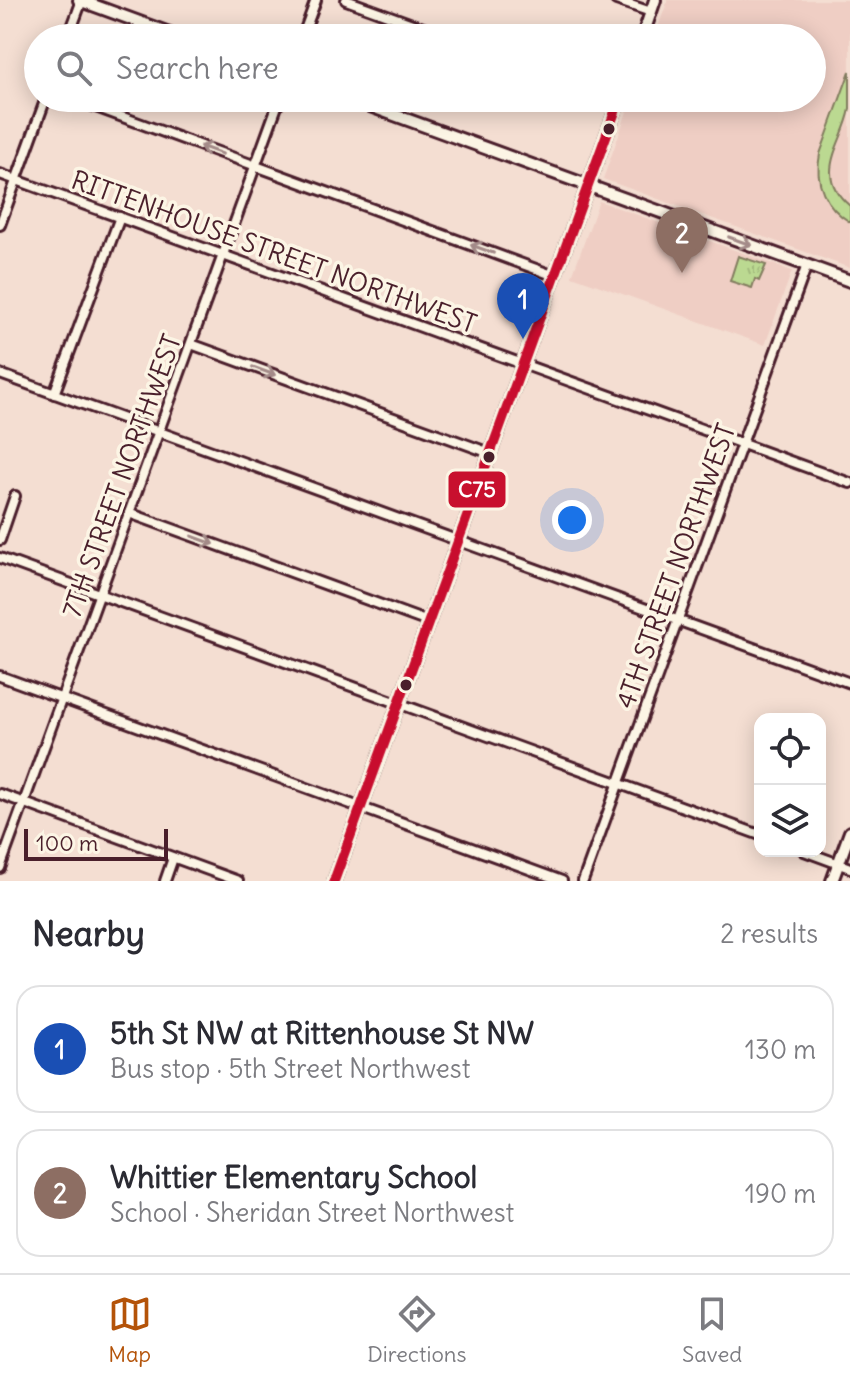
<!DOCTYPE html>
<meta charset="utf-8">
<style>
:root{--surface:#fff;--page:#f2f2f3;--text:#2b2b33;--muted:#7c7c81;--line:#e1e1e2;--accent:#b45309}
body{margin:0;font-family:Delius,sans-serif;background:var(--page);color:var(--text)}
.controls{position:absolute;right:24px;bottom:24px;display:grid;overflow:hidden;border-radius:16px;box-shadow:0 4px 20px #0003}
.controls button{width:72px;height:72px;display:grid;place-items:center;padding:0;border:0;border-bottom:2px solid var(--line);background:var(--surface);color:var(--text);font:40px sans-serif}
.scale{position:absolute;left:24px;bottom:20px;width:144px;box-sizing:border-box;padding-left:8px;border:4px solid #4a1f2b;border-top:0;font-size:22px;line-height:28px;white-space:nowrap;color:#4a1f2b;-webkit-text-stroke:6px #fcf5e5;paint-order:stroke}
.you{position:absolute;left:572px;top:520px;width:28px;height:28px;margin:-20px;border:6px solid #fff;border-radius:50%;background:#1a73e8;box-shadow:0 0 0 12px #1a73e833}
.badge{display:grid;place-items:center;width:52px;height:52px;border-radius:50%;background:var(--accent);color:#fff;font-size:26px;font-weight:700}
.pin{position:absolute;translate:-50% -66px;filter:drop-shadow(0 2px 4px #0008)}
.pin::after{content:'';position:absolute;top:42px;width:28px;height:24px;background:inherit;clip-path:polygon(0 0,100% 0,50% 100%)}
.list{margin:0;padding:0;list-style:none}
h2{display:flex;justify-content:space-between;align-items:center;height:104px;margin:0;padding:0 32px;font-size:34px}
h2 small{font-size:26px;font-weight:400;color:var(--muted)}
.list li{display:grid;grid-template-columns:52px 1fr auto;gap:24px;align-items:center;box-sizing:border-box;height:128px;margin:0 16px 16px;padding:0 16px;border:2px solid var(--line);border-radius:24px}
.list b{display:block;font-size:30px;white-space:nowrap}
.list p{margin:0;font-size:26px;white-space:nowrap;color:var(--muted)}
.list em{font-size:26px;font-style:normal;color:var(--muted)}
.icon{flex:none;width:44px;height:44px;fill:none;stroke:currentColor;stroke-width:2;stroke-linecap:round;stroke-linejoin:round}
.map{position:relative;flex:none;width:850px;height:881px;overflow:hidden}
.search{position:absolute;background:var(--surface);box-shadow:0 4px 20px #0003;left:24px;right:24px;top:24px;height:88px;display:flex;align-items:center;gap:20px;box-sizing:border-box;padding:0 28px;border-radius:44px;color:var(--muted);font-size:30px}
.sheet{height:392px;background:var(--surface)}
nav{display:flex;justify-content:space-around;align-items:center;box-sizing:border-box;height:112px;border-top:2px solid var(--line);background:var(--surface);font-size:22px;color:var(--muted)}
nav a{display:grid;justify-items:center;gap:4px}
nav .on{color:var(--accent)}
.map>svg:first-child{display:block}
</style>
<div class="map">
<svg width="850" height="881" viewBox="0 0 850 881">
<defs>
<pattern id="park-tufts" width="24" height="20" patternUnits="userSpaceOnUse" patternTransform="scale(2)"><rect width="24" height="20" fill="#bbd991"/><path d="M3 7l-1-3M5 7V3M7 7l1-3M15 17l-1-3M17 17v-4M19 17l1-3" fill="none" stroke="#a2ba7d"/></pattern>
</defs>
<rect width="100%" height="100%" fill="#f4ded2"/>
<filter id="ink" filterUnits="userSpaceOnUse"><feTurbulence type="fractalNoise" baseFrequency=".0125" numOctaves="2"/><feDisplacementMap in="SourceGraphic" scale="16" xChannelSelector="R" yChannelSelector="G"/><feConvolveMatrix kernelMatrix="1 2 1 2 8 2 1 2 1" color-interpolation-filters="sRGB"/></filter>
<g filter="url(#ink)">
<g fill="#efcec4">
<path d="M 668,0 L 850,0 L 850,268 L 603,179 L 632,98 L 812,98 L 812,38 L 654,38 Z"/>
<path d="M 599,201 L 792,271 L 765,345 L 572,276 Z"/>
</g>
<path fill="#bbd991" stroke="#827c5e" stroke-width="2" d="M 850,71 C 850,83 850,97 850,109 C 843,145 811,174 850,206 L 850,222 C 825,207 814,182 820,154 Z"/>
<path fill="url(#park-tufts)" stroke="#827c5e" stroke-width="2" d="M 738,256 L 766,265 L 759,281 L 755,279 L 752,288 L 730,281 Z"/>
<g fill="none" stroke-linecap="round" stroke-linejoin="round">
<g stroke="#4a1f2b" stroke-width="14">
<g id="minor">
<path d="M 346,0 L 451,38"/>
<path d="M 616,0 L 651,12"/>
<path d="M 68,38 L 82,0"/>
<path d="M 302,38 L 316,0"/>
<path d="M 71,98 L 555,276"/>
<path d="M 0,174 L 850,483"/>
<path d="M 0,225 L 46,98"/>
<path d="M 191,344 L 490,453"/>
<path d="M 0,374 L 850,683"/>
<path d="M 54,394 L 120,217"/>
<path d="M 129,513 L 428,622"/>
<path d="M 0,540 L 15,496"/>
<path d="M 0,558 L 760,835"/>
<path d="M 0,676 L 562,881"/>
<path d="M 0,794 L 238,881"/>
<path d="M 804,851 L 850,868"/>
<path d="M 0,868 L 280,98"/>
<path d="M 165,881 L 173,858"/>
<path d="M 583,881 L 807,265"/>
</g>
</g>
<g stroke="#4a1f2b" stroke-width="16">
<g id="tertiary">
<path d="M 79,0 L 183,38"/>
<path d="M 642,38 L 655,0"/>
<path d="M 348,98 L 850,281"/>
<path d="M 334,881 L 620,98"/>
<path d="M 832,881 L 850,832"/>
</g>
</g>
<use href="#minor" stroke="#fcf5e5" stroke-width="8"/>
<use href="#tertiary" stroke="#fcf5e5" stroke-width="10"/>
<g stroke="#fcf5e5" stroke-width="16">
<path id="bus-1" d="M 334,881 L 620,98"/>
</g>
<use href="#bus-1" stroke="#c8102e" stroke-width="10"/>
</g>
<defs><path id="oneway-shaft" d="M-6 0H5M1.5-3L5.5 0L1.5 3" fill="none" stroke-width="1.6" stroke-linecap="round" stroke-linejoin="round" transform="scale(2)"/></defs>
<g stroke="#a38a88">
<use href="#oneway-shaft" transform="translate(211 150) rotate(-160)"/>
<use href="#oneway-shaft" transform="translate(740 241) rotate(20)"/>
<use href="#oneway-shaft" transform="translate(482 249) rotate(-160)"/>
<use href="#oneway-shaft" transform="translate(264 371) rotate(20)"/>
<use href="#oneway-shaft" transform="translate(203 540) rotate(20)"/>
</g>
</g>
<g fill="#4a1f2b" stroke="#fcf5e5" stroke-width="3">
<circle cx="609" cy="129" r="7"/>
<circle cx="489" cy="457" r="7"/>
<circle cx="406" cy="685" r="7"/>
</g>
<g text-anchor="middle" stroke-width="7" stroke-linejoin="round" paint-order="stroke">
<g font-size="26" fill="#4a1f2b" stroke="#fcf5e5">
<text transform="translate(274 252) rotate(20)" y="9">RITTENHOUSE STREET NORTHWEST</text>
<text transform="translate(122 476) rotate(-70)" y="9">7TH STREET NORTHWEST</text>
<text transform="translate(676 566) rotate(-70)" y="9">4TH STREET NORTHWEST</text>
</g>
</g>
<rect stroke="#fcf5e5" stroke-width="3" x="447" y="470" width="60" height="39" rx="8" fill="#c8102e"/>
<g font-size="22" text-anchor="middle" font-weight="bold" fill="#fff">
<text x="477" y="497">C75</text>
</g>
</svg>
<div class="controls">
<button><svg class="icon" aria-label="locate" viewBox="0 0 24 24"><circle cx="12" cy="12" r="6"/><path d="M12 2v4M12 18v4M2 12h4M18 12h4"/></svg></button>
<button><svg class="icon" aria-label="layers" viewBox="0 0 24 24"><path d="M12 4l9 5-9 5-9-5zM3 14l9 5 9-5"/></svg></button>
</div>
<div class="scale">100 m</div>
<div class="you"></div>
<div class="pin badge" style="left:523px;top:339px;background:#1a4fb4">1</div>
<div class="pin badge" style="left:682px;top:273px;background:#8d6e63">2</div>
<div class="search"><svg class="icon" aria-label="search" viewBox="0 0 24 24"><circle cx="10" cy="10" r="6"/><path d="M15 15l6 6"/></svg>Search here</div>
</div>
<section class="sheet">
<h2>Nearby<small>2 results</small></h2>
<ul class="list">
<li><span class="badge" style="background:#1a4fb4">1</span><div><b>5th St NW at Rittenhouse St NW</b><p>Bus stop · 5th Street Northwest</p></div><em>130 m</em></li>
<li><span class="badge" style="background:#8d6e63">2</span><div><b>Whittier Elementary School</b><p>School · Sheridan Street Northwest</p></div><em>190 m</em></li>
</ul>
</section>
<nav>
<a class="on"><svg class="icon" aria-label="map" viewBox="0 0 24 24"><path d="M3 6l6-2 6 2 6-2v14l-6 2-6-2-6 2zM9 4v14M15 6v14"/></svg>Map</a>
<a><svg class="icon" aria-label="directions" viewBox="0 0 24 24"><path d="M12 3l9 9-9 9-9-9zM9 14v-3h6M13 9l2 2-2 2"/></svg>Directions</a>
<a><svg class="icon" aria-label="saved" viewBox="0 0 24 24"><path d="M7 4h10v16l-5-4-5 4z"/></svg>Saved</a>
</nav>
